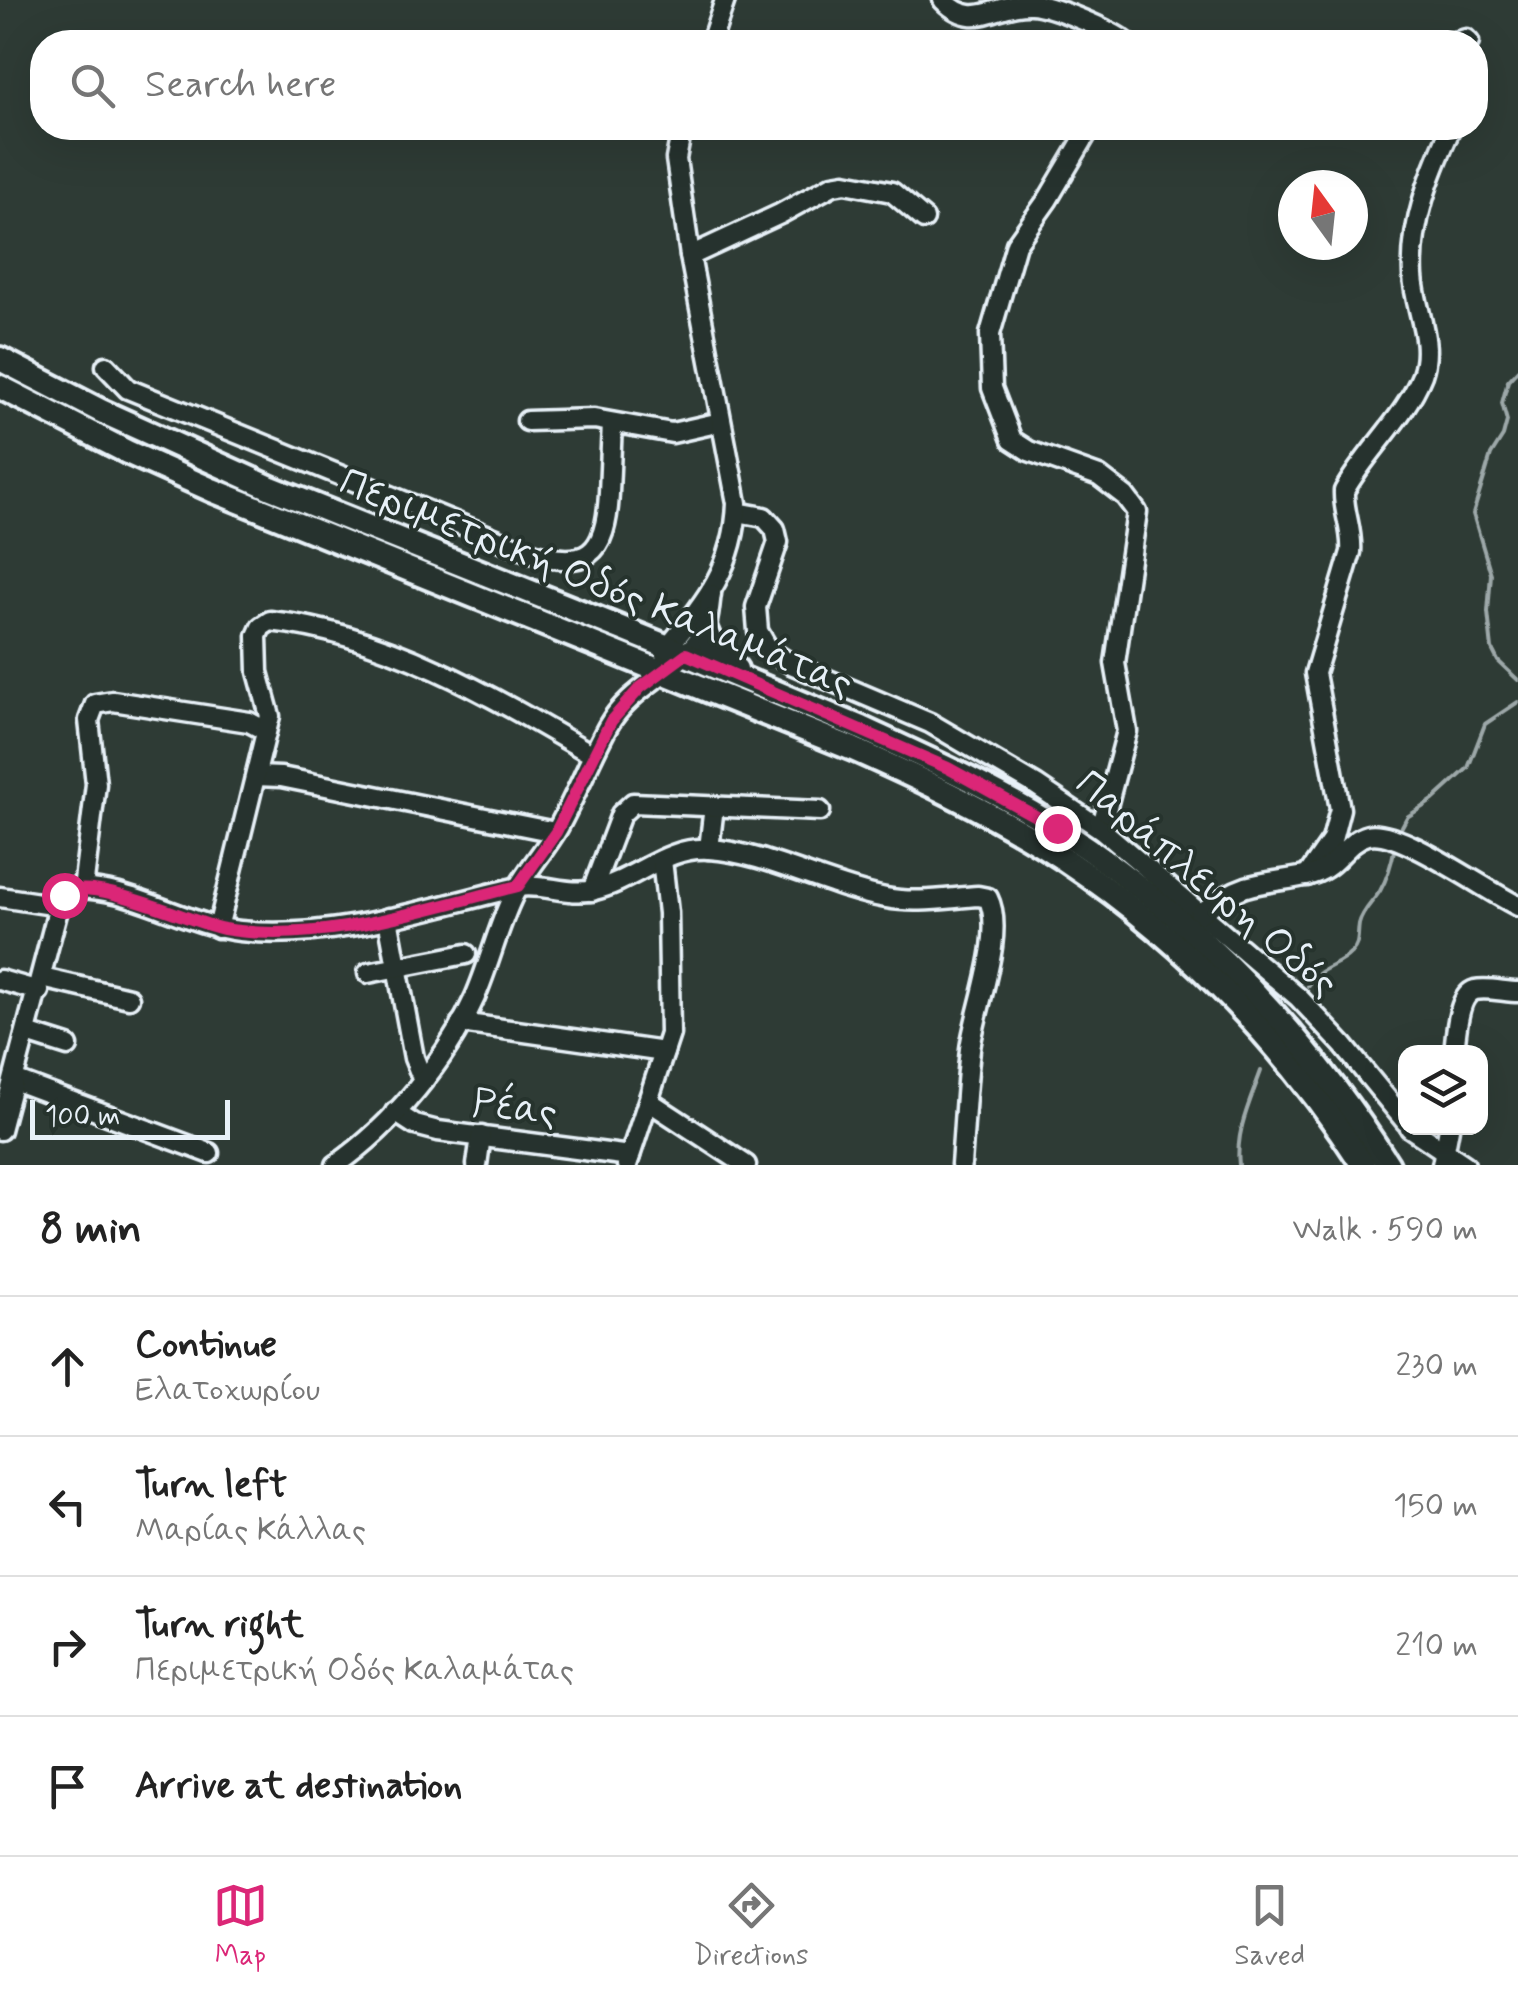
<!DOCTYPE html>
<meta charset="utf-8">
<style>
:root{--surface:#fff;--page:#f2f2f2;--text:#222;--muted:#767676;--line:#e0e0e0;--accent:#db2777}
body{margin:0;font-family:Mynerve,sans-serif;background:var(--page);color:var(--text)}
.controls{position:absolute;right:30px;bottom:30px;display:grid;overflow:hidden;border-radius:20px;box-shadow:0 10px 40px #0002}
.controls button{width:90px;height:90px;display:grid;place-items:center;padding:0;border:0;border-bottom:2px solid var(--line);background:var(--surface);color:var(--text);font:50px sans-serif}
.compass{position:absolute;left:1278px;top:170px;width:90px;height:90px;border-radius:50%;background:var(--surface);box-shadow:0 10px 40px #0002;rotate:345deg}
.scale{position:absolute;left:30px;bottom:25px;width:200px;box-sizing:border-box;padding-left:10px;border:5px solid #e8f1f8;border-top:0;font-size:28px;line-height:35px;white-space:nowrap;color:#e8f1f8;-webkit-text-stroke:8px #26332d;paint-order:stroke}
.stop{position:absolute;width:30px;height:30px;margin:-22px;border:8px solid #db2777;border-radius:50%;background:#fff}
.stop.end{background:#db2777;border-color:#fff;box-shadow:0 2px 10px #0008}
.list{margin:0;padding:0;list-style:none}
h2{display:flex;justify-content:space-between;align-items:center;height:130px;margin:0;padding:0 40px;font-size:42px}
h2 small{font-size:32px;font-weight:400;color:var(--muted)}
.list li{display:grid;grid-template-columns:65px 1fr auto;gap:30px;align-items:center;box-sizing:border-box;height:140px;padding:0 40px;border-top:2px solid var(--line)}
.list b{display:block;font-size:38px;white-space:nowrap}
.list p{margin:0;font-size:32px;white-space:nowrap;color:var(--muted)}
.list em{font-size:32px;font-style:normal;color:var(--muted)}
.icon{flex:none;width:55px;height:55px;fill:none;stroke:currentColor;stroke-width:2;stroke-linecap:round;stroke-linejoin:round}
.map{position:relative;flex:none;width:1518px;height:1165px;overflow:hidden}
.search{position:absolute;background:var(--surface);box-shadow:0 10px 40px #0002;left:30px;right:30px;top:30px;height:110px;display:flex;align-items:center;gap:25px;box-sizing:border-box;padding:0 35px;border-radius:40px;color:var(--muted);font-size:38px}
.sheet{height:690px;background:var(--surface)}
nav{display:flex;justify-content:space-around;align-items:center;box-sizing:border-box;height:140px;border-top:2px solid var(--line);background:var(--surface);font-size:28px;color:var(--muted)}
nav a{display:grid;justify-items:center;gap:5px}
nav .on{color:var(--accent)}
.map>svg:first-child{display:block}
</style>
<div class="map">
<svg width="1518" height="1165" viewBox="0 0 1518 1165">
<rect width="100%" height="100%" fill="#2e3b35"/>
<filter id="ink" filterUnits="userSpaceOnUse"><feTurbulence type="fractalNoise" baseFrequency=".01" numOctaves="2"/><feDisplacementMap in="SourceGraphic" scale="20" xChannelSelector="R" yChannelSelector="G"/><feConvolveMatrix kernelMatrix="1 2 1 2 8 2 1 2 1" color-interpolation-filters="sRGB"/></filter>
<g filter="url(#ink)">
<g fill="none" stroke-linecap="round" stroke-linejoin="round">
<g stroke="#9da8a9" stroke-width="4">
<path d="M 1518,370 L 1508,381 L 1502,403 L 1507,421 L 1503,436 L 1491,455 L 1473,514 L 1491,574 L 1488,612 L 1492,649 L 1498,661 L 1518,680"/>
<path d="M 1399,832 L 1407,817 L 1433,800 L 1468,768 L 1485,724 L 1518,702"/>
<path d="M 1308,986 C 1323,964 1337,968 1351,953 C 1360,944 1357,936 1359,924 C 1362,911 1373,902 1380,891 C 1388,877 1392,862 1395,846"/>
<path d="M 1239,1165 C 1235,1132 1250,1102 1261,1071"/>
</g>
<g stroke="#e8f1f8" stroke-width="25">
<g id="minor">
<path d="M 943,0 C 976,33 995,2 1031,4 C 1052,5 1110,30 1126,42"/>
<path d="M 711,42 L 725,0"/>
<path d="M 1455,42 L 1466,39 L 1469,42"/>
<path d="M 1090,128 L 1048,199 L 1016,244 L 990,334 L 992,388 L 1012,440 L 1029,451 L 1099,476 L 1125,496 L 1137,512 L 1115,663 L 1127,731 L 1101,829"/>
<path d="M 690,256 L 780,214 L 833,185 L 845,183 L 892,192 L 924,219"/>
<path d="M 106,366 L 128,389 L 526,551 C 587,571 606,556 609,493 C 610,470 611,447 612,423"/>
<path d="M 527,421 L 594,419 L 672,433 L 721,422"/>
<path d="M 737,512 L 764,517 L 775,529 L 778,542 L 756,607 L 758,631 L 769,650 L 791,664 L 930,723 L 1036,785 L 1101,829 L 1299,998 L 1343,1045 L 1406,1122"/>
<path d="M 665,655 L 668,647 C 706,602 735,565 737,503 L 690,256 L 676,159 L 682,128"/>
<path d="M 256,776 L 281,777 L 555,832"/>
<path d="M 709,849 L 714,806"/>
<path d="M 1307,876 L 1332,840 L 1340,809 L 1315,673 L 1351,552 C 1353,530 1343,512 1344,491 C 1366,451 1405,418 1422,375 C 1434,341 1415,310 1413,276 C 1410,224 1430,174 1451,128"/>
<path d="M 83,889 L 96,784 L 89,720 L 95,704 L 113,701 L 249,722 L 266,731"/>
<path d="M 592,891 L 621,814 L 633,803 L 820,811"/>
<path d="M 0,897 L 59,906"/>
<path d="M 1199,914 C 1214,904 1228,893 1246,887 C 1267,881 1291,880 1313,874 C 1339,866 1345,841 1368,835 C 1398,827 1486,891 1518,906"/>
<path d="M 388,918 L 414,1058 L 423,1080"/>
<path d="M 218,928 L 270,716 L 258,672 L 257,636 L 261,627 L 270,621 C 386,633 494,697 593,755"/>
<path d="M 368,973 L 466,954"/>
<path d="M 42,978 L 129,998"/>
<path d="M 0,980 L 39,991"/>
<path d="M 461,1023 L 664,1052"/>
<path d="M 27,1033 L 68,1046"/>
<path d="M 1454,1052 C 1456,1037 1457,995 1475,990 C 1487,987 1505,992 1518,992"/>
<path d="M 14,1080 L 209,1153"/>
<path d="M 650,1102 L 746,1165"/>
<path d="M 395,1112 L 415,1125 L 438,1131 L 630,1156"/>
<path d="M 1410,1128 L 1465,1165"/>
<path d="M 0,1130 L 59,906 L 70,889 C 125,883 184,925 240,931 C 333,941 428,908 518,887 C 544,883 568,896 594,890 C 634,881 666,846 709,849 C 764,852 830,888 886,898 C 916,904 948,898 978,896 L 988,898 C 1006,933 975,1009 970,1049 C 966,1088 964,1126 961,1165"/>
<path d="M 336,1165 C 393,1125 446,1061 475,997 C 489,965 497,930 512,898 C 524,873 544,852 558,828 C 576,795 590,759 608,726 C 631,685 681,671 704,631 C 709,621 709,605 711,594"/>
<path d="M 477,1165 L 481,1136"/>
<path d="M 627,1165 L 670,1034 L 668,913 L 662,860"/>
<path d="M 1442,1165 L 1449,1128"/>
</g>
</g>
<g stroke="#e8f1f8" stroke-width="30">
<g id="major">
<path d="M 0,359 L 101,411 L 271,488 L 668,647 L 861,728 C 928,759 996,789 1058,829 C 1192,916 1303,1031 1388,1165"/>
<path d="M 0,387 L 127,452 L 212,490 L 853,749 C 918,778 982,808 1042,845 C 1170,925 1282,1038 1363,1165"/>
<path d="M 705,629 L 713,648 L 736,669"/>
</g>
</g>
<use href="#minor" stroke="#26332d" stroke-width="18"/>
<use href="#major" stroke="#26332d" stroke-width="22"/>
</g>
</g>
<g fill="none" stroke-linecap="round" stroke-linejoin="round" filter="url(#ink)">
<path stroke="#db2777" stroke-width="12" d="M 64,895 C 87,873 192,923 224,929 C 322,945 424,909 518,886 L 556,832 L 611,721 L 640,688 L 686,654 L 948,768 L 1057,828"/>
</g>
<g text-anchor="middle" stroke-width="8" stroke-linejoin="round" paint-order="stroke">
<g font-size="40" fill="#e8f1f8" stroke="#26332d">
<text transform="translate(597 581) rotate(22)" y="14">Περιμετρική Οδός Καλαμάτας</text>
<text transform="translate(1208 882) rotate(40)" y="14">Παράπλευρη Οδός</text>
<text transform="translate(515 1106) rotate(7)" y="14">Ρέας</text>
</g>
</g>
</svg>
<div class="controls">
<button><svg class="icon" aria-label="layers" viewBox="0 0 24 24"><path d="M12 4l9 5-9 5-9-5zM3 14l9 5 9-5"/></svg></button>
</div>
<svg class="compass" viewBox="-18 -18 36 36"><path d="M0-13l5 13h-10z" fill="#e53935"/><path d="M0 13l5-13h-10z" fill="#767676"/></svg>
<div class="scale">100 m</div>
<div class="stop" style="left:64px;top:895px"></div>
<div class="stop end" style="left:1057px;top:828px"></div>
<div class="search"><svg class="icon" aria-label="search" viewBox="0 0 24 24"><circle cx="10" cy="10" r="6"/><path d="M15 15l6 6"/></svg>Search here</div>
</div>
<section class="sheet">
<h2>8 min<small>Walk · 590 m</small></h2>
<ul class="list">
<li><svg class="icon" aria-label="ahead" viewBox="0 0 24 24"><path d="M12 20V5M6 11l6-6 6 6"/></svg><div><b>Continue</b><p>Ελατοχωρίου</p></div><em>230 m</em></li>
<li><svg class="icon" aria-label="left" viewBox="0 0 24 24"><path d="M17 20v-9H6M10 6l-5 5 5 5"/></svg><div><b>Turn left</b><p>Μαρίας Κάλλας</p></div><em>150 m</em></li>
<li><svg class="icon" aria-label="right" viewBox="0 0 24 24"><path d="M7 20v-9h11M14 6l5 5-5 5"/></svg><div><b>Turn right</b><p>Περιμετρική Οδός Καλαμάτας</p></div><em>210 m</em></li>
<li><svg class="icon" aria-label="arrive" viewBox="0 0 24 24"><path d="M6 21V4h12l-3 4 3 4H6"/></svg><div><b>Arrive at destination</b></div></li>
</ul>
</section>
<nav>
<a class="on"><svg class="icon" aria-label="map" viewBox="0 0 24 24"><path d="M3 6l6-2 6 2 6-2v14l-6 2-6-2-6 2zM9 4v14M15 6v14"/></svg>Map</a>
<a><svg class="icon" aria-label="directions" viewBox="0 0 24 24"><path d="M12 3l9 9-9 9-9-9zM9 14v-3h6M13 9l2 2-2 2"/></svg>Directions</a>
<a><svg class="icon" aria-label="saved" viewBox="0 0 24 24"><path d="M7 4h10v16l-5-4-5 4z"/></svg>Saved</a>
</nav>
